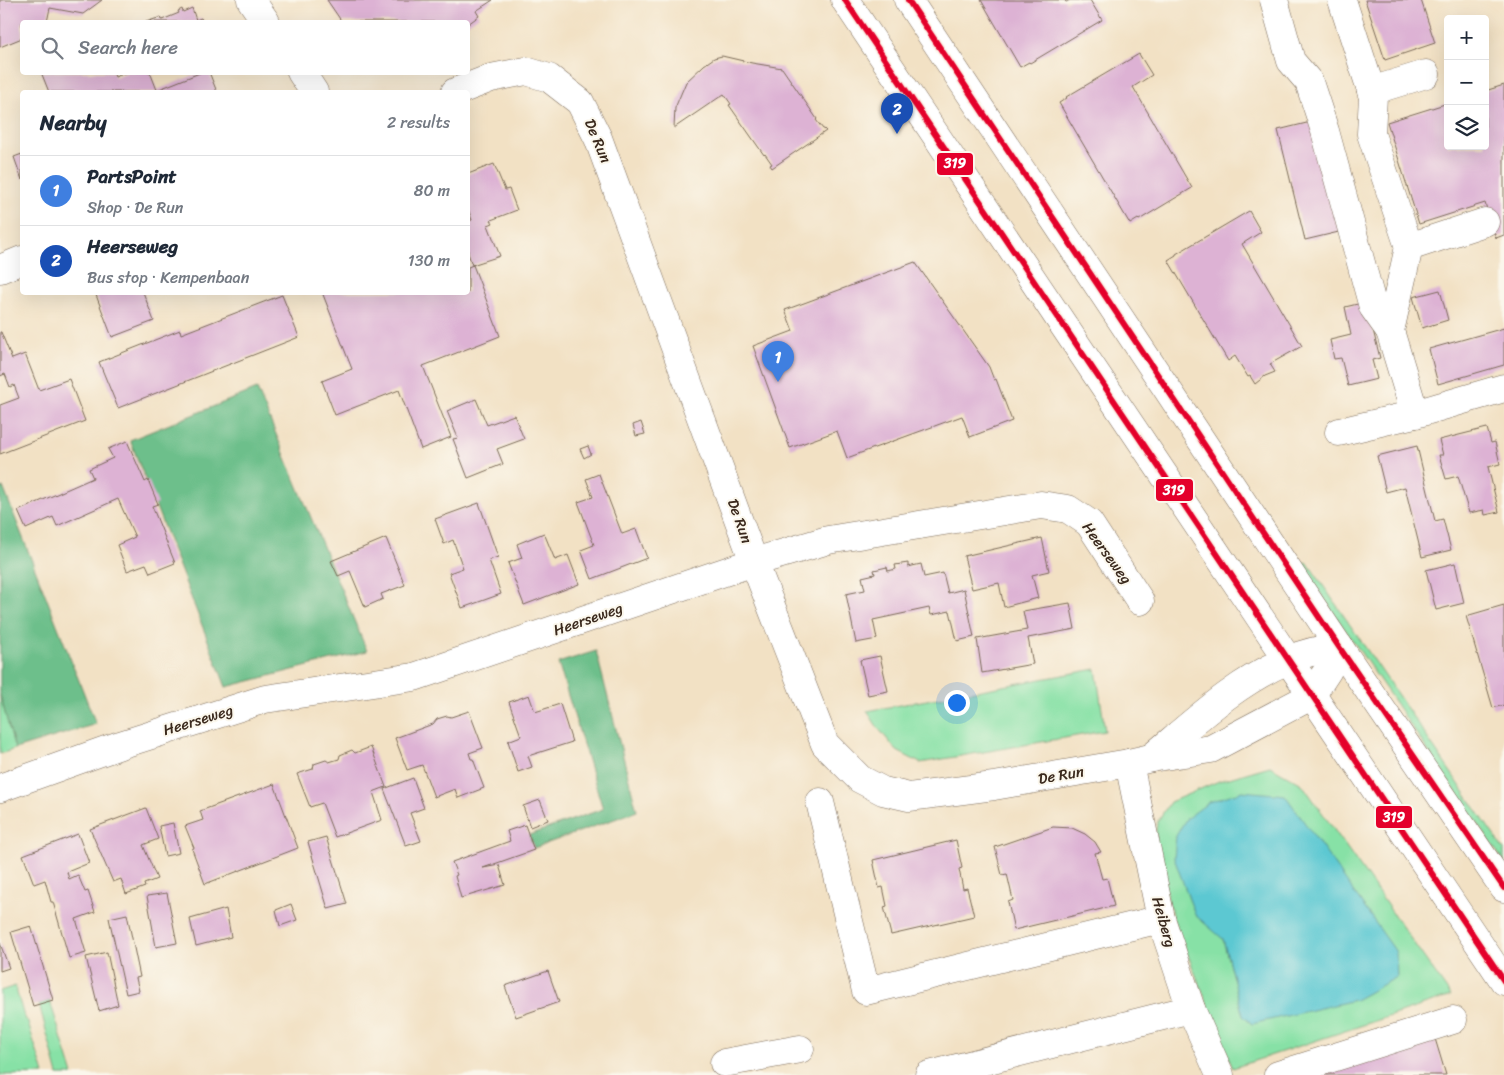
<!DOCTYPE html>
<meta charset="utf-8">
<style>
:root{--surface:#fff;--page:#f6f6f7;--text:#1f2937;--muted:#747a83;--line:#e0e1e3;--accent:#b45309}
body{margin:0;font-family:Sriracha,sans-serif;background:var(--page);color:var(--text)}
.controls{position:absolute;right:15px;top:15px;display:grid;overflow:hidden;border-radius:5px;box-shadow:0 5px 20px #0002}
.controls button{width:45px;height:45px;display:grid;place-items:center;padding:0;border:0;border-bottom:1px solid var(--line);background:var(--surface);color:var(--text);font:25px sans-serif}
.you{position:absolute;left:956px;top:702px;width:18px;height:18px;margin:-12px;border:4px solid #fff;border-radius:50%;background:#1a73e8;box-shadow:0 0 0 8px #1a73e833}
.badge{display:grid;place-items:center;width:32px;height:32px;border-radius:50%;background:var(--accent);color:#fff;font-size:16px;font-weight:700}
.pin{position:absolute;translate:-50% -41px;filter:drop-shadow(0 1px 2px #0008)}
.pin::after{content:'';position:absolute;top:26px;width:18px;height:15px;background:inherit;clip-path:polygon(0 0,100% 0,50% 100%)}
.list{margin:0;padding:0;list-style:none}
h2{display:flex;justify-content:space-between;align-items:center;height:65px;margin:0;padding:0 20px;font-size:21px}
h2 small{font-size:16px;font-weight:400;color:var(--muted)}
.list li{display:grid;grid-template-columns:32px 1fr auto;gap:15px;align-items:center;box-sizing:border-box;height:70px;padding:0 20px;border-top:1px solid var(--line)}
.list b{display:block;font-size:19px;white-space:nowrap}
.list p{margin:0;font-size:16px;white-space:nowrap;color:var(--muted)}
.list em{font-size:16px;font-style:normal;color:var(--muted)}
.icon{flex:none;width:28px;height:28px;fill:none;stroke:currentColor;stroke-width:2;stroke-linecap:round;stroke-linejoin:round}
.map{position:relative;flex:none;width:1504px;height:1075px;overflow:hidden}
.search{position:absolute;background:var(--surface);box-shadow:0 5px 20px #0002;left:20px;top:20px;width:450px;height:55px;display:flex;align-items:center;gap:12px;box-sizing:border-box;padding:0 18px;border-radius:5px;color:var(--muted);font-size:19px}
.panel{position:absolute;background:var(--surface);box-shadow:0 5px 20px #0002;left:20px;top:90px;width:450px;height:205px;border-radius:5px}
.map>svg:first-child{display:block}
</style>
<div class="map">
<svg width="1504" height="1075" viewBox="0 0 1504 1075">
<rect width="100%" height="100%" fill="#fbf7ec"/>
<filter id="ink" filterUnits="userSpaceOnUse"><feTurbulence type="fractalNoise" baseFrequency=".02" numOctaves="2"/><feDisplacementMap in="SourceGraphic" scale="10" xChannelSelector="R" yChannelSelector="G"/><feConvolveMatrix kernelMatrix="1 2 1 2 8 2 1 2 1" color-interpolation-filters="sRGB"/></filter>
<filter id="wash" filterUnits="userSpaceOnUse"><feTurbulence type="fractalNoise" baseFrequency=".0096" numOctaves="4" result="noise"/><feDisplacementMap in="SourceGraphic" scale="20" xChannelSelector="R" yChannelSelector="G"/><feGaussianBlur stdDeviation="1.12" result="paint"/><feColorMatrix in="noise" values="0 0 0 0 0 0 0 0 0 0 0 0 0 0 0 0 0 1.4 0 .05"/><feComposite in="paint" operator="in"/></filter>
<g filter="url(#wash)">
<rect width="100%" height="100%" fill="#f2e1c4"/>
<g fill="#87e1a6" stroke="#618662" fill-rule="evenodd">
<path d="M 1307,562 L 1504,850 L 1504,862 L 1301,565 Z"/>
<path d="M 1096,669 L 1105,731 L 920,763 L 897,751 L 878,728 L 867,711 Z"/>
<path d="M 0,695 L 15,749 L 0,754 Z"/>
<path d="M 1270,766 L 1302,784 L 1451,996 L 1233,1068 L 1173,918 L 1154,849 L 1157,822 L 1170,802 L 1219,781 ZM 1223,939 L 1252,1024 L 1243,1016 Z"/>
<path d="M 15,986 L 25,1020 L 27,1020 L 44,1074 L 0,1075 L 0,991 Z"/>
<path d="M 50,1001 L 73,1075 L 58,1075 L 39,1004 Z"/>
</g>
<g fill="#6dbf8b" stroke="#547454">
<path d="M 257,389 L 367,651 L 226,687 L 130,440 Z"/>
<path d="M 3,487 L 96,724 L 15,749 L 0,695 L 0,488 Z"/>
<path d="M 596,651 L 637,811 L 534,848 L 529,835 L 603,809 L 558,663 Z"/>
</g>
<path fill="#5bc8d2" stroke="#4b7978" d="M 1242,791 L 1285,795 L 1396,952 L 1397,977 L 1355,1000 L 1252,1024 L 1243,1016 L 1223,939 L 1195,915 L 1174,858 L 1176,836 L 1186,819 L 1209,802 Z"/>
<g id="blocks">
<g fill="#ddb2d4">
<path d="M 0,0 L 102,0 L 83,14 L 50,8 L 47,22 L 22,22 L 22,38 L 0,47 Z"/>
<path d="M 327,0 L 493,0 L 476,11 L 479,16 L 468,24 L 468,22 L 342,22 Z"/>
<path d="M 981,0 L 1064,0 L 1066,2 L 1070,0 L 1090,0 L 1102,20 L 1030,63 L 1029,62 L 1020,67 Z"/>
<path d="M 1365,0 L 1421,0 L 1435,43 L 1385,60 Z"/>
<path d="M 192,8 L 196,20 L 201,18 L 203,22 L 146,22 L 161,17 L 162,20 L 179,13 L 178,11 L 182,9 L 183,12 Z"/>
<path d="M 1139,54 L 1152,75 L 1133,87 L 1192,188 L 1139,220 L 1138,219 L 1130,224 L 1059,103 L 1067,98 L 1066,97 Z"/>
<path d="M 722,56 L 752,63 L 782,68 L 817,119 L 816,120 L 823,129 L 824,129 L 826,131 L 772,168 L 770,165 L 772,164 L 765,154 L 764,155 L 729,105 L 731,104 L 724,94 L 674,128 L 675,108 L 686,82 L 704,65 L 714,58 Z"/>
<path d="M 41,72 L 113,72 L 115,77 L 128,72 L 150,72 L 157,90 L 202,72 L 209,72 L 217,92 L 49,92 Z"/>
<path d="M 1504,85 L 1504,235 L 1496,238 L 1485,203 L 1419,224 L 1387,122 L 1448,103 L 1448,146 L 1485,146 L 1485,91 Z"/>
<path d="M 1315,121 L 1343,231 L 1305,240 L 1278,130 Z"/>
<path d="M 22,154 L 22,180 L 14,157 Z"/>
<path d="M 494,164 L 505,190 L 509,189 L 517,210 L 491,220 L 493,223 L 488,225 L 500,256 L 472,265 L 468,253 L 468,221 L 472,220 L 468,209 L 468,174 Z"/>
<path d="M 1249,211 L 1261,232 L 1242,244 L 1302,346 L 1270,364 L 1275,372 L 1265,376 L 1255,384 L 1250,376 L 1248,377 L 1235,356 L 1228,361 L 1168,260 L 1176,255 L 1176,254 Z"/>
<path d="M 915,262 L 989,367 L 994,380 L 996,379 L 1012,421 L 970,437 L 962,416 L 847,458 L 837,431 L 790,448 L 753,346 L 793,331 L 785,310 Z"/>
<path d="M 473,265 L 500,336 L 423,366 L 451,437 L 421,449 L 399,390 L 335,415 L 322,381 L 352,369 L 322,292 L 468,292 L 468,267 Z"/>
<path d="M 1440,290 L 1448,320 L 1422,328 L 1413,297 Z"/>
<path d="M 101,292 L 143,292 L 154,321 L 112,337 L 96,295 Z"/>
<path d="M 282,295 L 299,337 L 118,408 L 99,362 L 180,330 L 181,334 Z"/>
<path d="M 1366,302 L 1380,358 L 1372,360 L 1377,379 L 1348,386 L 1341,358 L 1334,359 L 1330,340 L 1351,335 L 1345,307 Z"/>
<path d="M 1504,328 L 1504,365 L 1438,384 L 1429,349 Z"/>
<path d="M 0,332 L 1,332 L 12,359 L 25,354 L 39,390 L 69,379 L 85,421 L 0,454 L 0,405 L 19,398 L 14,385 L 10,387 L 5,374 L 0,376 Z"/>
<path d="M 476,399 L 487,425 L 514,415 L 524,439 L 497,449 L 503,464 L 468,478 L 453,439 L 458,438 L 447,411 Z"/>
<path d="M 641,422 L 645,434 L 636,436 L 633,425 Z"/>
<path d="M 1487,428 L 1491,443 L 1495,442 L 1500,464 L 1488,467 L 1499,512 L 1485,515 L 1484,510 L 1469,513 L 1458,476 L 1446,479 L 1439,455 L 1443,455 L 1439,440 Z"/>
<path d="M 127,441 L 145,482 L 148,480 L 158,504 L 152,506 L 175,563 L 150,573 L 146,564 L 127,571 L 117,545 L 135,537 L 118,499 L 57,526 L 53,517 L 26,529 L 18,511 L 93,478 L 89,469 L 113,458 L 108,449 Z"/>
<path d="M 588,446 L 591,454 L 584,458 L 580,449 Z"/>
<path d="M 1417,446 L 1435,521 L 1443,519 L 1451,550 L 1422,557 L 1405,487 L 1386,492 L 1377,456 Z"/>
<path d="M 599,474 L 622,534 L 636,529 L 647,558 L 592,579 L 581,550 L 594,545 L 578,502 L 593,497 L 586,479 Z"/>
<path d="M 479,503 L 498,557 L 489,560 L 501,594 L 462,608 L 449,573 L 463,568 L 453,540 L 444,544 L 435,519 Z"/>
<path d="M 544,533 L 555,560 L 568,555 L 579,584 L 524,605 L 508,563 L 522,558 L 517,544 Z"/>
<path d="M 386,538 L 405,585 L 381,594 L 383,599 L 365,607 L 350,571 L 338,576 L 331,561 Z"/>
<path d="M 1042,538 L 1049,571 L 1032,575 L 1038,598 L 1004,607 L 999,583 L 972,589 L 964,556 Z"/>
<path d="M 908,563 L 908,567 L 921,564 L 924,577 L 943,573 L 948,593 L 964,589 L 974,637 L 957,641 L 950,611 L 931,615 L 929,608 L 873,620 L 877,639 L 856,643 L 846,594 L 865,590 L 862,577 L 875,574 L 874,570 L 887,567 L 888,571 L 896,569 L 895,565 Z"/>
<path d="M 1455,563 L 1464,603 L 1436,610 L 1426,570 Z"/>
<path d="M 1070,603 L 1075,629 L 1028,638 L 1033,664 L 982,673 L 977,639 L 1027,630 L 1023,611 Z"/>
<path d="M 1504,605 L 1504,705 L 1493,708 L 1466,616 Z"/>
<path d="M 880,656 L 888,691 L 868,695 L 860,660 Z"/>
<path d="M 529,695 L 535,712 L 560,704 L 572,742 L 528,756 L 532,767 L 518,772 L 508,741 L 521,736 L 509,702 Z"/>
<path d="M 469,711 L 483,748 L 469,753 L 471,759 L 473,759 L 484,788 L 458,798 L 455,789 L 434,797 L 422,765 L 407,770 L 395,738 L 433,724 L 437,719 L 447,716 L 451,717 Z"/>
<path d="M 371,747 L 386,787 L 373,792 L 382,820 L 335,837 L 322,803 L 310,807 L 297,774 L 313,769 L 314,764 L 326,760 L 329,762 L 339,759 L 340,755 L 352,750 L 355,753 Z"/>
<path d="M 413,778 L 424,808 L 410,813 L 421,841 L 406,846 L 384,789 Z"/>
<path d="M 274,784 L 298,848 L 205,884 L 192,849 L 194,848 L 185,826 L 203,820 L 200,811 Z"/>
<path d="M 540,800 L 548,820 L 530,827 L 523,806 Z"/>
<path d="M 146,808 L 158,839 L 143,845 L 157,879 L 144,884 L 145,887 L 126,894 L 121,879 L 113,882 L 90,829 Z"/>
<path d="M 173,823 L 179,853 L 165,856 L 159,826 Z"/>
<path d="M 525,825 L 534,850 L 483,868 L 499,865 L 505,885 L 461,898 L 455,876 L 457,875 L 452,862 L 510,841 L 507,831 Z"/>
<path d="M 1053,827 L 1072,828 L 1085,834 L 1095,842 L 1101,852 L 1095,853 L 1102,879 L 1107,878 L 1114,906 L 1014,930 L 1008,902 L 1013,900 L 1007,874 L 1002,875 L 995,847 Z"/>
<path d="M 78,834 L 89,863 L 67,872 L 69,879 L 78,875 L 85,892 L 88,891 L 95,912 L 76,919 L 86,953 L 69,958 L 53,902 L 51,902 L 45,880 L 34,884 L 23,855 Z"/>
<path d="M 326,837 L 347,904 L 328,909 L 308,842 Z"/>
<path d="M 956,840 L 962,868 L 959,869 L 963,889 L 967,888 L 974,916 L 891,935 L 884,907 L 887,906 L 883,887 L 879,888 L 873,860 Z"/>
<path d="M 167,893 L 177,943 L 156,947 L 147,896 Z"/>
<path d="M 291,904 L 297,920 L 280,926 L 276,910 Z"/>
<path d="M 226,909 L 231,937 L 196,946 L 190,919 Z"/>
<path d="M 127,914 L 140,977 L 136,978 L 139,991 L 126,994 L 109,918 Z"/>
<path d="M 31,926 L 53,1000 L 33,1006 L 11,932 Z"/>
<path d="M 0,943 L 9,968 L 0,971 Z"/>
<path d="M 107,952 L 118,1005 L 99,1011 L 86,957 Z"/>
<path d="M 548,971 L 559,1002 L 516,1017 L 505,986 Z"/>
<path d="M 1433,1032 L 1446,1075 L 1309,1075 Z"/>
</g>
</g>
</g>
<g filter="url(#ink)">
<use href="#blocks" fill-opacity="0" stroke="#7b6a58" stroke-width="1"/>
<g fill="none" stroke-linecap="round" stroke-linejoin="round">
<g stroke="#7b6a58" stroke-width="29">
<g id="minor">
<path d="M 251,0 L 266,22"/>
<path d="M 1274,0 L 1291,61 L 1309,82 L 1325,131 L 1373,307 L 1390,331"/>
<path d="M 1342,0 L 1373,96 L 1371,134 L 1409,247 L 1485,222"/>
<path d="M 301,72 L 314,92"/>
<path d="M 1371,91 L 1426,74"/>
<path d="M 455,92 L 491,78 L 526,71 L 549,78 L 580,102 L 598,138 L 754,562 L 825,744 L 860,779 L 883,791 L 909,797 L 994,786 L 1129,763 L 1151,758 L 1211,749 L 1311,696 L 1328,670 L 1339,647"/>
<path d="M 1409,247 L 1390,331 L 1415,414"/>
<path d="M 0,269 L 22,260"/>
<path d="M 1339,432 L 1415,414 L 1504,388"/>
<path d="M 1151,758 C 1194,722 1236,682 1288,660 C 1304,653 1322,649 1339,647"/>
<path d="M 1129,763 L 1161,919 L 1191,1009 L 1220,1075"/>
<path d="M 0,788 L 120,745 L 265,699 L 414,677 L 754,562 L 828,540 L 1041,505 L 1068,509 L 1089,523 L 1140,601"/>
<path d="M 820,802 L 866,991 L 1161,919"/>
<path d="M 724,1063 L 800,1049"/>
<path d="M 929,1075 L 1191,1009"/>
<path d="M 1278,1075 L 1453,1020"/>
</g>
</g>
<g stroke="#7b6a58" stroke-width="29">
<g id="major">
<path d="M 845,0 L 1504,981"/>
<path d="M 908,0 L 1339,647 L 1504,888"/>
</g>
</g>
<use href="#minor" stroke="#fff" stroke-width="28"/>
<use href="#major" stroke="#fff" stroke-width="28"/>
<g stroke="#fbf7ec" stroke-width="10">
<g id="bus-1">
<path d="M 845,0 L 1504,981"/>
<path d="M 908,0 L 1339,647 L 1504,888"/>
</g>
</g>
<use href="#bus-1" stroke="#e4002b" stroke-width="6"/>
</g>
</g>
<g text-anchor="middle" stroke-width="4" stroke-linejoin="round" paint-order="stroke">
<g font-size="15" fill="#3b2a1e" stroke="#fbf7ec">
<text transform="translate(598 141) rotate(67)" y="5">De Run</text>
<text transform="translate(740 521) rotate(70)" y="5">De Run</text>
<text transform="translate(1107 553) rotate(54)" y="5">Heerseweg</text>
<text transform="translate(588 619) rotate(-19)" y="5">Heerseweg</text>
<text transform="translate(198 720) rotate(-17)" y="5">Heerseweg</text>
<text transform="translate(1061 775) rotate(-10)" y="5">De Run</text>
<text transform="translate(1164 922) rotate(74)" y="5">Heiberg</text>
</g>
</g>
<g stroke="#fbf7ec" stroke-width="2">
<rect x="936" y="152" width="38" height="24" rx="5" fill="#e4002b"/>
<rect x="1155" y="478" width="39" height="24" rx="5" fill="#e4002b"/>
<rect x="1375" y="805" width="38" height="24" rx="5" fill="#e4002b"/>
</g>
<g font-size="14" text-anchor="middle" font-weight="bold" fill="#fff">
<text x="955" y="168">319</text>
<text x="1174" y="495">319</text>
<text x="1394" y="822">319</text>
</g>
</svg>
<div class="controls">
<button>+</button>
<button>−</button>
<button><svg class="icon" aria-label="layers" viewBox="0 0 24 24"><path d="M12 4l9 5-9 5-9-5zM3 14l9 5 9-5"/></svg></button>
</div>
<div class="you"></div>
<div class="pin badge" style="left:778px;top:382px;background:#3f7fe0">1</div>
<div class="pin badge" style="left:897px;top:134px;background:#1a4fb4">2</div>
<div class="search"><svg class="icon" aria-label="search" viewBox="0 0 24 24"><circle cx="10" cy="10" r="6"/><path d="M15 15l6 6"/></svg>Search here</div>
<section class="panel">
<h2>Nearby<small>2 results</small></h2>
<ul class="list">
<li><span class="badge" style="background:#3f7fe0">1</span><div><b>PartsPoint</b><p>Shop · De Run</p></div><em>80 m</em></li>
<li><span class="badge" style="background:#1a4fb4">2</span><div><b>Heerseweg</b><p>Bus stop · Kempenbaan</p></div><em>130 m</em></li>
</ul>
</section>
</div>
